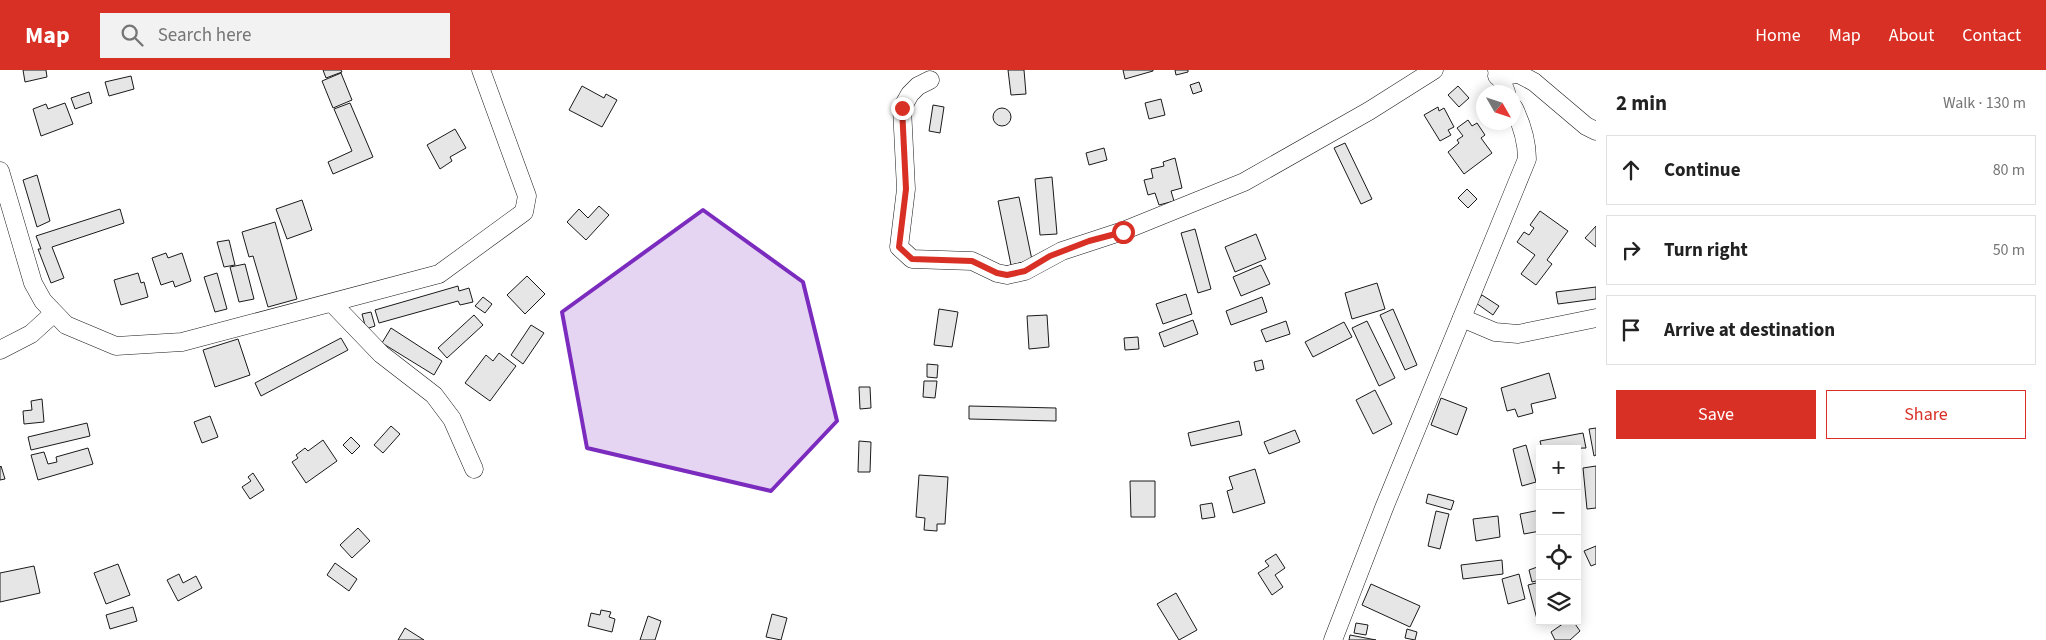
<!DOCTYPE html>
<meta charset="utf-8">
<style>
:root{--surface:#fff;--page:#f2f2f2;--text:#222;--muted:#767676;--line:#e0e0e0;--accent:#d93025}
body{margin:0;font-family:"Source Sans 3",sans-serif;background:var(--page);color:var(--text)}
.controls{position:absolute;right:15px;bottom:15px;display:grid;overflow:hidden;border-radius:0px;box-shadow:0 2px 12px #0003}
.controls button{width:45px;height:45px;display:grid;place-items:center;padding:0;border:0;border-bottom:1px solid var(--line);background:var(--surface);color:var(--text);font:25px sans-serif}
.compass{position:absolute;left:1476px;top:15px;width:45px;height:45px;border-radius:50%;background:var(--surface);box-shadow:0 2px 12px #0003;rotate:129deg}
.stop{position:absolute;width:15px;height:15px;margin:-11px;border:4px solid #d93025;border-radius:50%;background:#fff}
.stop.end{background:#d93025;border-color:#fff;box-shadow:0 1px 5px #0008}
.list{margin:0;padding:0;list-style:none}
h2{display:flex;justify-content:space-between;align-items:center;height:65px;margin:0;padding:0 20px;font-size:21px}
h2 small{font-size:16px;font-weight:400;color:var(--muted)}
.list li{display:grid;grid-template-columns:32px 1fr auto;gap:15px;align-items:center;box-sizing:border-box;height:70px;margin:0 10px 10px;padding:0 10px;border:1px solid var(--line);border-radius:0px}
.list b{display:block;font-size:19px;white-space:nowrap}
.list em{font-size:16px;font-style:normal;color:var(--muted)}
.actions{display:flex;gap:10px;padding:15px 20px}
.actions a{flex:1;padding:11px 0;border:1px solid var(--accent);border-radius:0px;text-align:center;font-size:18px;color:var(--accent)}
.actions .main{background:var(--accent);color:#fff}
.icon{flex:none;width:28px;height:28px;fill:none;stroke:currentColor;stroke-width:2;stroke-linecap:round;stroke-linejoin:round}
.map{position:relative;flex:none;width:1596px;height:570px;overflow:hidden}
header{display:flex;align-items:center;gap:30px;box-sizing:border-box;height:70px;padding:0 25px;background:var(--accent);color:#fff}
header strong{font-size:24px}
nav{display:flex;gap:28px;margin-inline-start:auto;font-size:18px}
.search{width:350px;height:45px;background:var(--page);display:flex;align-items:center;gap:12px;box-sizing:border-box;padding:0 18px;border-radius:0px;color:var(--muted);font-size:19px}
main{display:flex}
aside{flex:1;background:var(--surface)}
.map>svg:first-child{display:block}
</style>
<header>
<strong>Map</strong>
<div class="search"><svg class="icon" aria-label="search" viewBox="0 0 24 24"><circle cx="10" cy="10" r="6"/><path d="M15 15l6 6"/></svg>Search here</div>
<nav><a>Home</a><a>Map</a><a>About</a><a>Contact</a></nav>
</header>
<main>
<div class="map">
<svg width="1596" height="570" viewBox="0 0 1596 570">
<rect width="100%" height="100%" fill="#fff"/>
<g fill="#e6e6e6" stroke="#1a1a1a">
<path d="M 23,0 L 46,0 L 47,7 L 25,12 Z"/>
<path d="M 323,0 L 341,0 L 342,2 L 326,8 Z"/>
<path d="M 1008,0 L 1024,0 L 1026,24 L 1011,25 Z"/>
<path d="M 1123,0 L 1153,0 L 1153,1 L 1125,9 Z"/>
<path d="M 1175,0 L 1188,0 L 1188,2 L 1176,5 Z"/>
<path d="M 341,3 L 352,30 L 333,38 L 322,11 Z"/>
<path d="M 131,6 L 134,19 L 109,26 L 105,12 Z"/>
<path d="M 1199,12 L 1202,21 L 1193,24 L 1190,15 Z"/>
<path d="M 582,16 L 604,28 L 606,24 L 617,30 L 602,57 L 569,40 Z"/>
<path d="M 1458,16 L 1469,28 L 1459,37 L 1448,25 Z"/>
<path d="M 89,22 L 92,33 L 75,39 L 71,28 Z"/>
<path d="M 1161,29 L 1165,45 L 1149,49 L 1145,33 Z"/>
<path d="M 65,33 L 73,54 L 41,66 L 33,39 L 46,34 L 48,39 Z"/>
<path d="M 350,33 L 373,87 L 333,104 L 328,92 L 352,81 L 334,39 Z"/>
<path d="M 933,35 L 944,37 L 940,63 L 929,61 Z"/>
<path d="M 1438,37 L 1439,41 L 1444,38 L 1454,57 L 1448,60 L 1451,65 L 1440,71 L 1424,45 Z"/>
<circle cx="1002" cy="47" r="9"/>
<path d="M 1468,50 L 1472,56 L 1477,53 L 1485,65 L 1481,68 L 1492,83 L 1464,104 L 1448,82 L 1459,73 L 1457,70 L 1463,66 L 1457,58 Z"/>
<path d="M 455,59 L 466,78 L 450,87 L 452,91 L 440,99 L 427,75 Z"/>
<path d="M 1345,73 L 1372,129 L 1361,134 L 1334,78 Z"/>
<path d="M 1104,78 L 1107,90 L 1089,95 L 1086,83 Z"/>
<path d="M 1175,88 L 1182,118 L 1171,121 L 1174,131 L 1159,135 L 1155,123 L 1148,125 L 1144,110 L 1153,108 L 1151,99 L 1164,96 L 1163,92 Z"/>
<path d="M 37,105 L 50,151 L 37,157 L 23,110 Z"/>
<path d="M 1052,107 L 1057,164 L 1040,165 L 1035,109 Z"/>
<path d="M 1467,119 L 1477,129 L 1468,138 L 1458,128 Z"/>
<path d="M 1019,127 L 1032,190 L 1011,195 L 998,131 Z"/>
<path d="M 302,130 L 312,160 L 287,169 L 276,139 Z"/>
<path d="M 599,136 L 609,145 L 586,170 L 567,152 L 579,139 L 588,148 Z"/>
<path d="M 120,139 L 124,153 L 52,177 L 64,208 L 51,213 L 38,179 L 41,179 L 36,166 Z"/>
<path d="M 1540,141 L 1568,161 L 1547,190 L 1552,194 L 1536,215 L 1521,204 L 1535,185 L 1517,172 L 1524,162 L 1529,165 L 1534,158 L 1530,155 Z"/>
<path d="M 275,152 L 297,229 L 268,237 L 253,186 L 249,187 L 242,162 Z"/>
<path d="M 1596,156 L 1596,177 L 1585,168 Z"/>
<path d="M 1195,159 L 1211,219 L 1198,223 L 1181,163 Z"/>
<path d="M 1256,164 L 1266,189 L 1235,202 L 1225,177 Z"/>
<path d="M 229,170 L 235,195 L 224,197 L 217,172 Z"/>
<path d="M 166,183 L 168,188 L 182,183 L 191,211 L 175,217 L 173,211 L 161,215 L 152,188 Z"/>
<path d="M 245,194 L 254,229 L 239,232 L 230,197 Z"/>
<path d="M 1261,195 L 1270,214 L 1241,226 L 1233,207 Z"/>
<path d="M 138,203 L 141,213 L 144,212 L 148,227 L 121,235 L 114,210 Z"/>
<path d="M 217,203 L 227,239 L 215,242 L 204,207 Z"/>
<path d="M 527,206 L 545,224 L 525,244 L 507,225 Z"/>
<path d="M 1377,213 L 1385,239 L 1352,249 L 1345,223 Z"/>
<path d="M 458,216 L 459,221 L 469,218 L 473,232 L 460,235 L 458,231 L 379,253 L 375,240 Z"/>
<path d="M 1596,217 L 1596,229 L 1558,234 L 1556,222 Z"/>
<path d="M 1186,224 L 1192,244 L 1163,254 L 1156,234 Z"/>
<path d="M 1482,225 L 1499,236 L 1493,245 L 1476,233 Z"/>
<path d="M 483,227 L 492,234 L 485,243 L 475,236 Z"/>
<path d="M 1262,227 L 1267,242 L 1231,255 L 1226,241 Z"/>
<path d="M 939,239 L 958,242 L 952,277 L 934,275 Z"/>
<path d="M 1393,239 L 1417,295 L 1405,300 L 1380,245 Z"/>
<path d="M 371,242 L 375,256 L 366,259 L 362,244 Z"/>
<path d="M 474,245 L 483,255 L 447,288 L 438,278 Z"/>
<path d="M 1047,245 L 1049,277 L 1029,279 L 1027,246 Z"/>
<path d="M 1193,250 L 1198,264 L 1164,277 L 1159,263 Z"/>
<path d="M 1286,251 L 1290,264 L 1266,272 L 1261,260 Z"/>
<path d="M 1367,251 L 1395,308 L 1379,316 L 1352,258 Z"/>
<path d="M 1344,252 L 1352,267 L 1313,287 L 1305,272 Z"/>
<path d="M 531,255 L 544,263 L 523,294 L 511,285 Z"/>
<path d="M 391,258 L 442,291 L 434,305 L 382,273 Z"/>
<path d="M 1138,267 L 1139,279 L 1125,280 L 1124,268 Z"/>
<path d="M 341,268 L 348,280 L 261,326 L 255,313 Z"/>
<path d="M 238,269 L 250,305 L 215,317 L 203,280 Z"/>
<path d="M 499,283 L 516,296 L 490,331 L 465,313 L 486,285 L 493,291 Z"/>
<path d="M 1262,290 L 1264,299 L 1256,301 L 1254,292 Z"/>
<path d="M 927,294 L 938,295 L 937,308 L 927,307 Z"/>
<path d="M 1549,303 L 1556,328 L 1531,334 L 1533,343 L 1518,347 L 1515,339 L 1507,341 L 1501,318 Z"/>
<path d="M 924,311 L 937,311 L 935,328 L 923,327 Z"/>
<path d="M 859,317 L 870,317 L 871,338 L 860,339 Z"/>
<path d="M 1375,320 L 1392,354 L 1373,364 L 1356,330 Z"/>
<path d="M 1441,328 L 1467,338 L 1457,365 L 1431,355 Z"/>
<path d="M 42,329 L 44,352 L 24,354 L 23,341 L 32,340 L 31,331 Z"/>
<path d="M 969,336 L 1056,338 L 1056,351 L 969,349 Z"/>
<path d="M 210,346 L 218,367 L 202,373 L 194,352 Z"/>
<path d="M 1239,351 L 1242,365 L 1191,376 L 1188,363 Z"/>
<path d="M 87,353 L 90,366 L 31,380 L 28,367 Z"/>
<path d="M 391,356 L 400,364 L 383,383 L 374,375 Z"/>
<path d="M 1596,358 L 1596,385 L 1594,386 L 1589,359 Z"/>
<path d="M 1295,360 L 1300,372 L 1269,384 L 1264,372 Z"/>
<path d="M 1583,363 L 1586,378 L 1542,379 L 1540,371 Z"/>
<path d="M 351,367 L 360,376 L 352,384 L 343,375 Z"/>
<path d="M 323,370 L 337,391 L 306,413 L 292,392 L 298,388 L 296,385 L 305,378 L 308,381 Z"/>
<path d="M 859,371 L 871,372 L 870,402 L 858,402 Z"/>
<path d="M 1526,375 L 1536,412 L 1522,416 L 1513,379 Z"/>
<path d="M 88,378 L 93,394 L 38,410 L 31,385 L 44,382 L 48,394 L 57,392 L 56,387 Z"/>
<path d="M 1,396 L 5,409 L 0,410 L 0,397 Z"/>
<path d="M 1596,396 L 1596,438 L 1587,439 L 1583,398 Z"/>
<path d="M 1255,399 L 1265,433 L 1233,443 L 1227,421 L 1233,419 L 1229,407 Z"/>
<path d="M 253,403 L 264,420 L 250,429 L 242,417 L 251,411 L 248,407 Z"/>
<path d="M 919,405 L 948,407 L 945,454 L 937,454 L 937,461 L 924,460 L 925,448 L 916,447 Z"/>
<path d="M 1130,411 L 1155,411 L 1155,447 L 1131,447 Z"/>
<path d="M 1428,424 L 1454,431 L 1451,440 L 1426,433 Z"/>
<path d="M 1212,433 L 1215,447 L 1202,449 L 1200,435 Z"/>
<path d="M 1540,440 L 1540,461 L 1524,464 L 1520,444 Z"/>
<path d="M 1436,441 L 1449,444 L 1440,479 L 1428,476 Z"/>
<path d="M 1498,446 L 1500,467 L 1476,471 L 1473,449 Z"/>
<path d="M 358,458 L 370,471 L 352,488 L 340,475 Z"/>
<path d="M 1596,476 L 1596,494 L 1591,496 L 1584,481 Z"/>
<path d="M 1276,484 L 1285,498 L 1275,505 L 1283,517 L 1272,525 L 1258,503 L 1269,496 L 1265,491 Z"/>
<path d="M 1502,490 L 1503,504 L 1463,509 L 1461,495 Z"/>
<path d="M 335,493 L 357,509 L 349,521 L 327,505 Z"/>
<path d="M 118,494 L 130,525 L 106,534 L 94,503 Z"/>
<path d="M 34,496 L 40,523 L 0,532 L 0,503 Z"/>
<path d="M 1540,496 L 1540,510 L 1532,512 L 1529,500 Z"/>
<path d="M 179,504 L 183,513 L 196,506 L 202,518 L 178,531 L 167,510 Z"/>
<path d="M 1519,504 L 1525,529 L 1508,534 L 1502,509 Z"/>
<path d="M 1540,512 L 1540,551 L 1544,551 L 1538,553 L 1528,515 Z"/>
<path d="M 1371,514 L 1420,536 L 1410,557 L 1362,535 Z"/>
<path d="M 1176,523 L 1197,560 L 1179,570 L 1157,534 Z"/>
<path d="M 133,537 L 137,551 L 110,559 L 106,545 Z"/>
<path d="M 601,540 L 611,542 L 609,547 L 615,549 L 612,562 L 588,556 L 591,543 L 600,545 Z"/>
<path d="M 772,544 L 787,548 L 781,570 L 766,567 Z"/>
<path d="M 648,546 L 661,551 L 655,570 L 640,570 Z"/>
<path d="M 1567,551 L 1573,551 L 1580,561 L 1570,570 L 1555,570 L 1551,562 Z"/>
<path d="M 1356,553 L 1368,555 L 1366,565 L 1354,563 Z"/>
<path d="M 405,558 L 424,570 L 398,570 Z"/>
<path d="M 1407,559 L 1417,562 L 1415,570 L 1405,568 Z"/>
<path d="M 1350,565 L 1376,570 L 1349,570 Z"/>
</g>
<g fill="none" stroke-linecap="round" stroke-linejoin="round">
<g stroke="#1a1a1a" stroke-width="19">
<g id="street">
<path d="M 1497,0 L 1506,22"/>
<path d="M 1497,6 L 1519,4 L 1534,12 L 1586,56 L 1596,61"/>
<path d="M 930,10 L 918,16 L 910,24 L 902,38 L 906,119 L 899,177 L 912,189 L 972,191 L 997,203 L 1007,205 L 1025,201 L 1062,181 L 1123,161 L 1244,112 L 1369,41 L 1434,0"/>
<path d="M 0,101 L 33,213 L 43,231 L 66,255 L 116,276 L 182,272 L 439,204 L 524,142 L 527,126 L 481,0"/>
<path d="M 332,233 L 381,284 L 434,325 L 452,349 L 474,399"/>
<path d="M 1462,248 L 1495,262 L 1518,264 L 1596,248"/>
<path d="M 0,280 L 31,264 L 53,244"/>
<path d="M 1333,570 L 1384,438 L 1527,89 C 1527,70 1522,55 1514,38"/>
</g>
</g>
<use href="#street" stroke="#fff" stroke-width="18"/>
</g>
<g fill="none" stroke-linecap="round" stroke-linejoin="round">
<path stroke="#d93025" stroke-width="6" d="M 902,38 L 906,119 L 899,177 L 912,189 L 972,191 L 997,203 L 1007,205 L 1025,201 L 1050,186 L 1089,171 L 1123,162"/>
</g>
<path fill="#7b2cbf" fill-opacity="0.2" stroke="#7b2cbf" stroke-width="4" stroke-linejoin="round" d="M 703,140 L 803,212 L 837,351 L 771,421 L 587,378 L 562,242 Z"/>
</svg>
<div class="controls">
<button>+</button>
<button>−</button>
<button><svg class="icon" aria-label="locate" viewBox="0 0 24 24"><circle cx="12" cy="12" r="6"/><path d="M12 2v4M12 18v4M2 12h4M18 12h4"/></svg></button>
<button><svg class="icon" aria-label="layers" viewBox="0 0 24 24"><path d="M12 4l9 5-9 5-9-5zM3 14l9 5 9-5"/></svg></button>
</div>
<svg class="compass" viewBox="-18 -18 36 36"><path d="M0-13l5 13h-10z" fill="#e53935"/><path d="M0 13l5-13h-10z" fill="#767676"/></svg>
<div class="stop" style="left:1123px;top:162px"></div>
<div class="stop end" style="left:902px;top:38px"></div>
</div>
<aside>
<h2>2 min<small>Walk · 130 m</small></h2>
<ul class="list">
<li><svg class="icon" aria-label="ahead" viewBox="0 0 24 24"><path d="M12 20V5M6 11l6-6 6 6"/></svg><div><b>Continue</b></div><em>80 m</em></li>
<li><svg class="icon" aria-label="right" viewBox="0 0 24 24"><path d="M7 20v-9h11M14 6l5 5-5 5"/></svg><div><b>Turn right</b></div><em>50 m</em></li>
<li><svg class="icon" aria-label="arrive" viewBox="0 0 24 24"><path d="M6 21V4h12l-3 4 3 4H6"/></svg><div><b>Arrive at destination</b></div></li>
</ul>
<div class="actions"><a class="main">Save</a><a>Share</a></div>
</aside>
</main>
